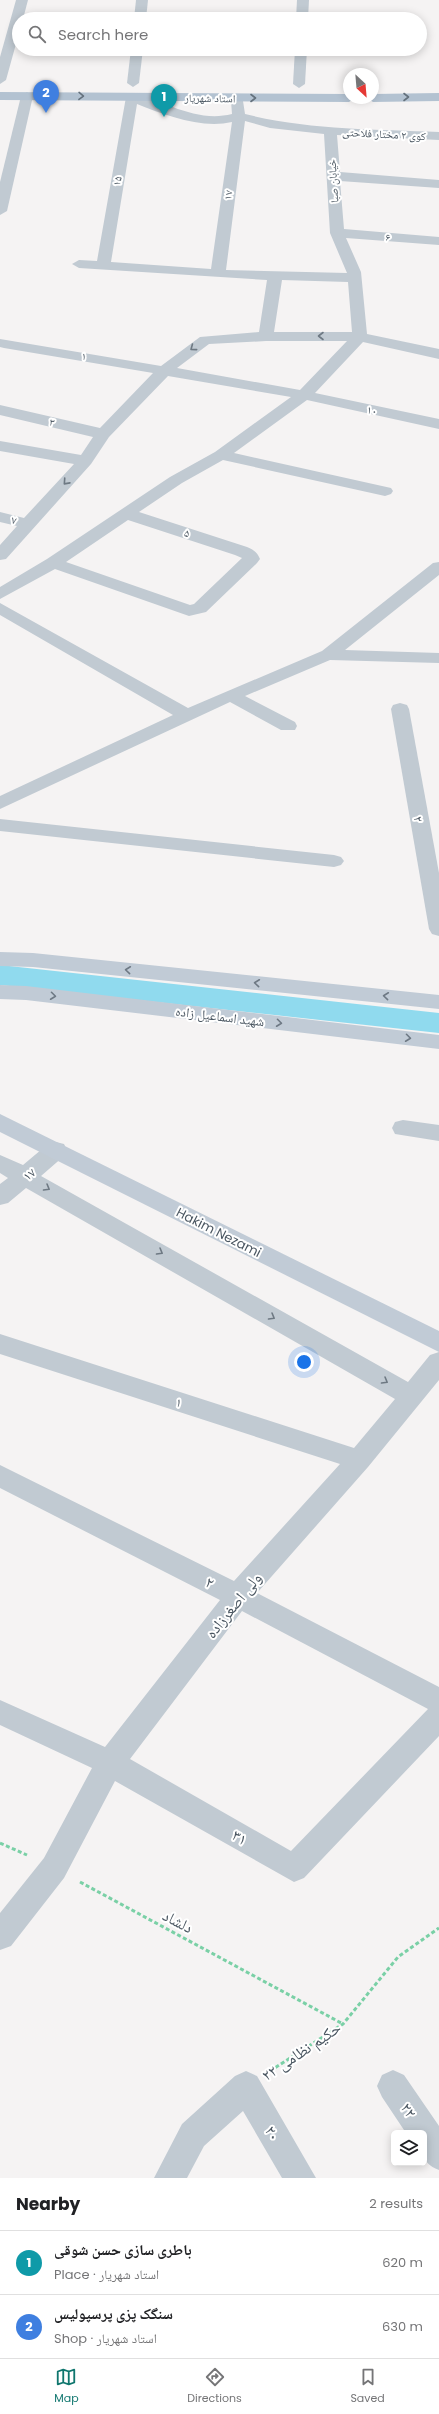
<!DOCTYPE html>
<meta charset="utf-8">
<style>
:root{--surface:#fff;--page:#f2f2f2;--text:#202124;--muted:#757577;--line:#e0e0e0;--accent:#0f766e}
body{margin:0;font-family:Poppins,"Noto Naskh Arabic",sans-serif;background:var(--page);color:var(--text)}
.controls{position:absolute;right:12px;bottom:12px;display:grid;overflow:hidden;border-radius:6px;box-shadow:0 2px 10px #0003}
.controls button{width:36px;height:36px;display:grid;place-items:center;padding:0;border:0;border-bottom:1px solid var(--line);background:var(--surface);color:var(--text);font:20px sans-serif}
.compass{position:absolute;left:343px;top:68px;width:36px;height:36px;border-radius:50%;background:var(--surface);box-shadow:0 2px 10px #0003;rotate:154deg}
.you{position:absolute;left:304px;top:1362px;width:14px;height:14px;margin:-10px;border:3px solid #fff;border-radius:50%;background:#1a73e8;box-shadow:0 0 0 6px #1a73e833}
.badge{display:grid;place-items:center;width:26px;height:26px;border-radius:50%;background:var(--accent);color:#fff;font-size:13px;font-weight:700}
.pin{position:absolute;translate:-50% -33px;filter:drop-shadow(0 1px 2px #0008)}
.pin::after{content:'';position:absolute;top:21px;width:14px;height:12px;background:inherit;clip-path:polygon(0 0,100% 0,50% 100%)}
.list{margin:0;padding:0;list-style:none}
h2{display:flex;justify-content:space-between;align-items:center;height:52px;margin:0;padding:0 16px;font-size:17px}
h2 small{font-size:13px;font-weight:400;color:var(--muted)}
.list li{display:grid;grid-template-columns:26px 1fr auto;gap:12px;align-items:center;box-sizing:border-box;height:64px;padding:0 16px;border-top:1px solid var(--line)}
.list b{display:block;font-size:15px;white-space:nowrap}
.list p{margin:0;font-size:13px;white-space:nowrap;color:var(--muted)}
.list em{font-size:13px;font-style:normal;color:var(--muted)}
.icon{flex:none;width:22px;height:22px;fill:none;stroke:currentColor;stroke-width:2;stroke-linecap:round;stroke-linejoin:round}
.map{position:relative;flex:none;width:439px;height:2178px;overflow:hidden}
.search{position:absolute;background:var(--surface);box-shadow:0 2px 10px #0003;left:12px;right:12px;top:12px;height:44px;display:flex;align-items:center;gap:10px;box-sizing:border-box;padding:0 14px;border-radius:22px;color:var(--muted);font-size:15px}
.sheet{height:180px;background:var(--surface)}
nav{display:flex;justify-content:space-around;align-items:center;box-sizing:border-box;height:56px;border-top:1px solid var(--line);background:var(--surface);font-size:11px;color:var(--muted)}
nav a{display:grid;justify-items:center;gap:2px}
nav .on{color:var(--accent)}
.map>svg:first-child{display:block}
</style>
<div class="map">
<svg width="439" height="2178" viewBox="0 0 439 2178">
<rect width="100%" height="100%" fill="#f5f3f3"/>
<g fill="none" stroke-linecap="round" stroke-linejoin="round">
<path fill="#90daee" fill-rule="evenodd" d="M 0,965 L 439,1013 L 439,1033 L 0,985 Z"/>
<g stroke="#7ad0a6" stroke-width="3" stroke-dasharray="4 2.5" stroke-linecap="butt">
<path d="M 0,1843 L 27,1855"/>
<path d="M 80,1882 L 343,2024"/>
<path d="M 270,2071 L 343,2024 L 398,1957 L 439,1928"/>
</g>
<g fill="#c1cad2" fill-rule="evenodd">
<path d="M 16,0 L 28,0 L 23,19 L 19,19 L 19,33 L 6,80 L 0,84 L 0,57 Z"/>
<path d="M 136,0 L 148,0 L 146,19 L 134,19 Z"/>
<path d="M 297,0 L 309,0 L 308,19 L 296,19 Z"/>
<path d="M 131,49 L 143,49 L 139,83 L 133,87 L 127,83 Z"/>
<path d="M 295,49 L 307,49 L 305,84 L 299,88 L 293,84 Z"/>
<path d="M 27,92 L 33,96 L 7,211 L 0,215 L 0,182 L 21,96 Z"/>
<path d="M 132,93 C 165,101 196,123 232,114 L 231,101 L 237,97 L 243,101 L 245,114 C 308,130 374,129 439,132 L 439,140 L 337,135 L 340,172 L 439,180 L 439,188 L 340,181 L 344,229 L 439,237 L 439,245 L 346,238 L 361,272 L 367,334 L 439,349 L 439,359 L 363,342 L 315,393 L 439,419 L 439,429 L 307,400 L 234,453 L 391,488 L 393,491 L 391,494 L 385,496 L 223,460 L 182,483 L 139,512 L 247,547 C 254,550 257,552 260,559 L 257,563 L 206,612 L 189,616 L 55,569 L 0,599 L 0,587 L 47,559 L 170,477 L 215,452 L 291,397 L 168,376 L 109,437 L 91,464 L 6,559 L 0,560 L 0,545 L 17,526 L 0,522 L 0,512 L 24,518 L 74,464 L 0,451 L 0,441 L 81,455 L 93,437 L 0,415 L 0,405 L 100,428 L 153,373 L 4,348 L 0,347 L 0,339 L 161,366 L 200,337 L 259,332 L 267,280 L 79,268 L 72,264 L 79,260 L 97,261 L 126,97 ZM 137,104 C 165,115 201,129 232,122 L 211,269 L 111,262 ZM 245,121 L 270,128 L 324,134 L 330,233 L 347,273 L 226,270 ZM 282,280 L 348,282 L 352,332 L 274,332 ZM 266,341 L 347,341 L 300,390 L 177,368 L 209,344 ZM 128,520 L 235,555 L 242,558 L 194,604 L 190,605 L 66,562 Z"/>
<path d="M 439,562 L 439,575 L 345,650 L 439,653 L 439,663 L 330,660 L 245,696 L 295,722 L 297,726 L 295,730 L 281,730 L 230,702 L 0,809 L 0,796 L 173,715 L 0,615 L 0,603 L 188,708 L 322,651 L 433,563 Z"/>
<path d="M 400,703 L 407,705 L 409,709 L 439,873 L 439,936 L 432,934 L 429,929 L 391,709 L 393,705 Z"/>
<path d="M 0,819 L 334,855 L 341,857 L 344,861 L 341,865 L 334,867 L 0,831 Z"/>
<path d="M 403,1120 L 439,1125 L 439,1141 L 395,1134 L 392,1128 L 395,1122 Z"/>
<path d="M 56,1142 L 64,1144 L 67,1150 L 64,1156 L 41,1176 L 408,1382 L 430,1355 L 439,1352 L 439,1380 L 368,1467 L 257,1593 L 439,1687 L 439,1736 L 304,1878 L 294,1882 L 115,1781 L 64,1878 L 11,1946 L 0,1950 L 0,1913 L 44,1858 L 92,1768 L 0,1725 L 0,1700 L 105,1747 L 220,1600 L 0,1488 L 0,1465 L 234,1581 L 340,1464 L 0,1354 L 0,1334 L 354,1448 L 395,1399 L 26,1188 L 8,1203 L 0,1205 L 0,1184 L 8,1178 L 0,1173 L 0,1155 L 23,1165 L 48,1144 ZM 242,1611 L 428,1709 L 291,1851 L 130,1759 Z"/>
<path d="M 393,2070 L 404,2075 L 439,2126 L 439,2170 C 419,2162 424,2152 424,2133 L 406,2133 L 382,2097 L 377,2086 L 382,2075 Z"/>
<path d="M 246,2071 L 257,2076 L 316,2178 L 282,2178 L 243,2111 L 204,2146 L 187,2178 L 154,2178 L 182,2124 L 235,2076 Z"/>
</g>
<g fill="#c1cbd6" fill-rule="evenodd">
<path d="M 0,952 L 33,953 L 439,995 L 439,1009 L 33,967 L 0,966 Z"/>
<path d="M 0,985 L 26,986 L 439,1035 L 439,1049 L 26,1000 L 0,999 Z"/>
<path d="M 0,1114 L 439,1331 L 439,1352 L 0,1132 Z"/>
</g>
<g fill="#b3c2d1" fill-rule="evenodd">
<path d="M 0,92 L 349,94 L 349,98 L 355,98 L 349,102 L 0,100 Z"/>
<path d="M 439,93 L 439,101 L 373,102 L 367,98 L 373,98 L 373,94 Z"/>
</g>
</g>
<defs><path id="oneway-chevron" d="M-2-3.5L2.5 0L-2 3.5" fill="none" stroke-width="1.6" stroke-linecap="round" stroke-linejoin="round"/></defs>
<g stroke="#64717d">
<use href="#oneway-chevron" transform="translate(81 96) rotate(1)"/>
<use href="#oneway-chevron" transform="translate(406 97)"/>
<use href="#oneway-chevron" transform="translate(253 98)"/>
</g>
<g stroke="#6e7983">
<use href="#oneway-chevron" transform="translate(321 336) rotate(-180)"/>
<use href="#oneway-chevron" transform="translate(193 348) rotate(143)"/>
<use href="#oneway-chevron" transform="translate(66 482) rotate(132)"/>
<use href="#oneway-chevron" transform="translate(47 1188) rotate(30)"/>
<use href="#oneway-chevron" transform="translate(160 1252) rotate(30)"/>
<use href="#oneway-chevron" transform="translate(272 1317) rotate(30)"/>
<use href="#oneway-chevron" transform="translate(385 1381) rotate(30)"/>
</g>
<g stroke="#6e7984">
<use href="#oneway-chevron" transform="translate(128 970) rotate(-174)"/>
<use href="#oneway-chevron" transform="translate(257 983) rotate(-174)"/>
<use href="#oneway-chevron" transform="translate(53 996) rotate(7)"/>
<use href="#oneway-chevron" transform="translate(386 996) rotate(-174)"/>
<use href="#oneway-chevron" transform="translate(279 1023) rotate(7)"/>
<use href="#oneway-chevron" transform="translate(408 1038) rotate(7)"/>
</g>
<g text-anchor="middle" stroke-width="4" stroke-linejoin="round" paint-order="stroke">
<g font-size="11" fill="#4a5661" stroke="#fff">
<text transform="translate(210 98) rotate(1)" y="4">استاد شهریار</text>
<text transform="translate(384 134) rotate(3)" y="4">کوی ۲ مختار فلاحتی</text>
<text transform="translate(117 181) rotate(-80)" y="4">۱۵</text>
<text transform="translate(333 181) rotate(-94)" y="4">خیابان صبا</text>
<text transform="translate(228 195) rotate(-83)" y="4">۱۷</text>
<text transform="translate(388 237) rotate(4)" y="4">۶</text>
<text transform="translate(84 356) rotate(9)" y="4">۱</text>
<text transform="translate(372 410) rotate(12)" y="4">۱۰</text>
<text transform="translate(52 422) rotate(14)" y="4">۳</text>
<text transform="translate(14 520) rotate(14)" y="4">۷</text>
<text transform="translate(187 533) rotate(18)" y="4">۵</text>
</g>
<g font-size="13" fill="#4a5661" stroke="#fff">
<text transform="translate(419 819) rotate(80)" y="5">۲</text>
<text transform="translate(220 1016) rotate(7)" y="5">شهید اسماعیل زاده</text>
<text transform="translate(29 1174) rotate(-41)" y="5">۱۷</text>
<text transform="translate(219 1232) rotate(27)" y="5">Hakim Nezami</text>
<text transform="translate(179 1402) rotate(18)" y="5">۱</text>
</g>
<g font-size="16" fill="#4a5661" stroke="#fff">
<text transform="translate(210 1582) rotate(27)" y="6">۲</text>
<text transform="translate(233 1605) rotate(-51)" y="6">ولی اصغرزاده</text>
<text transform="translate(240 1837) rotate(30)" y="6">۳۱</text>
<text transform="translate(178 1921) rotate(28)" y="6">دلشاد</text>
<text transform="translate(301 2051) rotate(-34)" y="6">۲۲ حکیم نظامی</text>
<text transform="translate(409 2110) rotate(56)" y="6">۲۲</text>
<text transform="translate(273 2133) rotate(59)" y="6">۲۰</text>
</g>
</g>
</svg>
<div class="controls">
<button><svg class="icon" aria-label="layers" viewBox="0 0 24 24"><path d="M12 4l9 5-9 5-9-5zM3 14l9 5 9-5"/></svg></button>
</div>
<svg class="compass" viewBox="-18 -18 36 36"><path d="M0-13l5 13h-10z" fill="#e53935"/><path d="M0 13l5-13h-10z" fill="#757577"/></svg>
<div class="you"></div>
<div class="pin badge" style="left:164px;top:117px;background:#0f9aa8">1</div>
<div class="pin badge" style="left:46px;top:113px;background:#3f7fe0">2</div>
<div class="search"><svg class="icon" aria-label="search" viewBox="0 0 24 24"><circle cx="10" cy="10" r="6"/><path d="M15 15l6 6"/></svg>Search here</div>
</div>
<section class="sheet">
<h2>Nearby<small>2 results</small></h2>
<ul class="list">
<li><span class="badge" style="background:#0f9aa8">1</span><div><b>باطری سازی حسن شوقی</b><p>Place · استاد شهریار</p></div><em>620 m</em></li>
<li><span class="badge" style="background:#3f7fe0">2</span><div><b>سنگک پزی پرسپولیس</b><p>Shop · استاد شهریار</p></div><em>630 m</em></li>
</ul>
</section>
<nav>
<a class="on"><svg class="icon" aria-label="map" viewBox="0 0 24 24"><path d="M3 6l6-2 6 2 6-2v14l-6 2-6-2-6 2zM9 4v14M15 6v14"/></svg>Map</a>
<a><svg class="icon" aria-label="directions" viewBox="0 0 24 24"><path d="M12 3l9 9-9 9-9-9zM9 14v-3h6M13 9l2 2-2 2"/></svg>Directions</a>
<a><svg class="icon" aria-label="saved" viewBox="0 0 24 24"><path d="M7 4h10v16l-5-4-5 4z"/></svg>Saved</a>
</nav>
